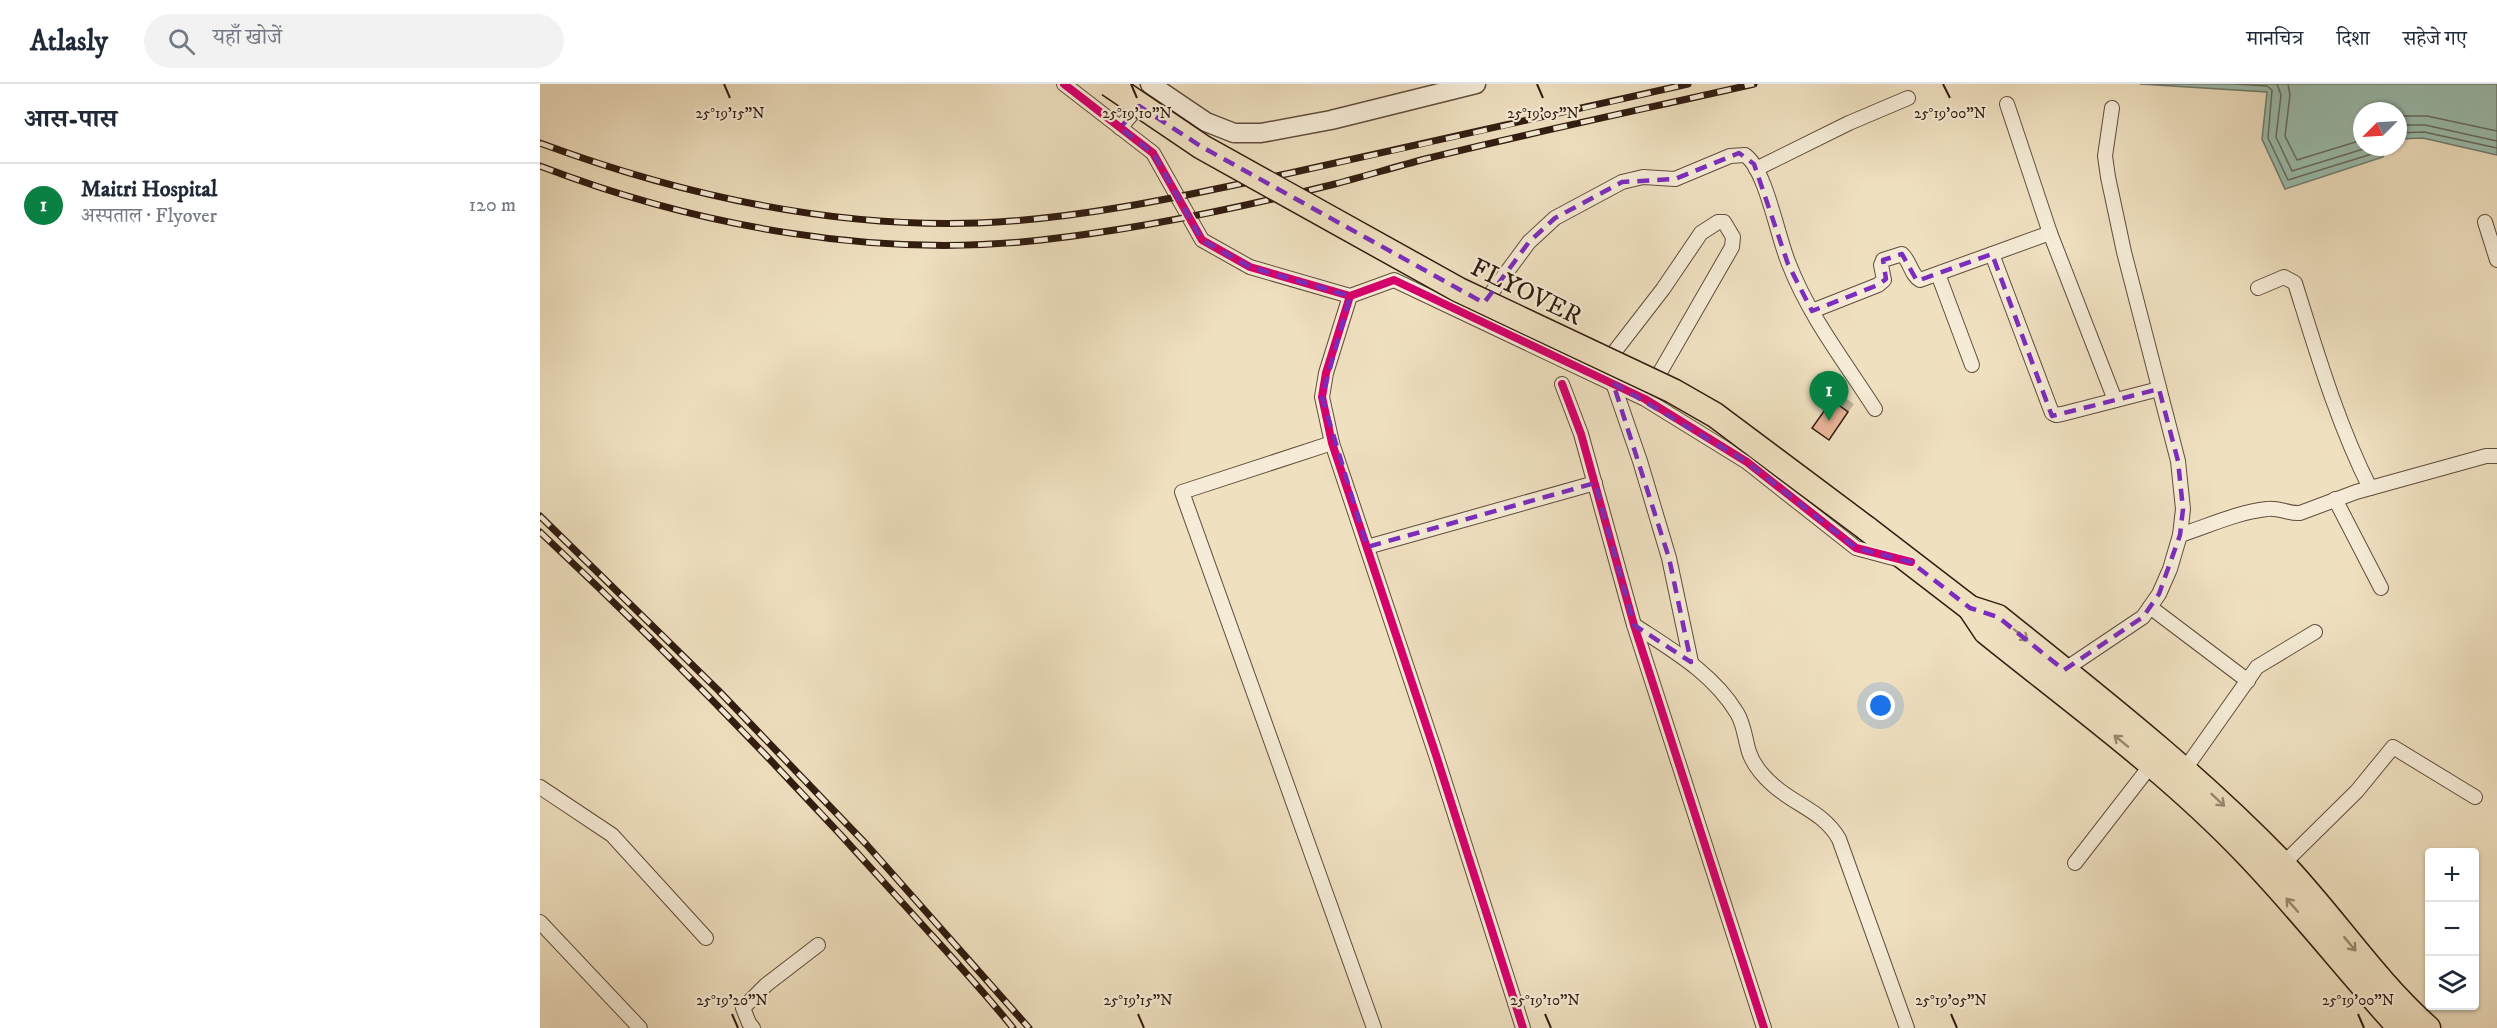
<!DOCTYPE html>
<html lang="hi">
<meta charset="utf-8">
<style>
:root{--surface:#fff;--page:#f2f2f3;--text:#1f2937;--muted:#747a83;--line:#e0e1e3;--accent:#0b8043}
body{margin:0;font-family:"IM FELL DW Pica","Noto Serif Devanagari",serif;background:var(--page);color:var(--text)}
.controls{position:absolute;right:18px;bottom:18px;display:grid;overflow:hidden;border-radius:6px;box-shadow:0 2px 4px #0004}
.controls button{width:54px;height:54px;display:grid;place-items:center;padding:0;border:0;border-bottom:2px solid var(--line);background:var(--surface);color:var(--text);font:30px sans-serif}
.compass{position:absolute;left:1813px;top:18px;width:54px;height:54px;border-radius:50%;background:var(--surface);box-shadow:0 2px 4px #0004;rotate:246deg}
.you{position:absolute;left:1341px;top:622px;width:21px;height:21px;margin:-15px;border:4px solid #fff;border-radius:50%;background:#1a73e8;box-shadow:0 0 0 9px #1a73e833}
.badge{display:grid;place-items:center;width:39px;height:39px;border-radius:50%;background:var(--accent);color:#fff;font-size:20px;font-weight:700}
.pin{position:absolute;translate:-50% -50px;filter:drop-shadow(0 2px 3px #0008)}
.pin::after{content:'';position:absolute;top:32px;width:21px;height:18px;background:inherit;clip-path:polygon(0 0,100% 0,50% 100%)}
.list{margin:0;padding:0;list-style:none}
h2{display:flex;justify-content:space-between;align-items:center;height:78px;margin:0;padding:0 24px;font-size:26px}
h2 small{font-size:20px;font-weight:400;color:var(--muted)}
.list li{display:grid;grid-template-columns:39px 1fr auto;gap:18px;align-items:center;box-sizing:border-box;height:84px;padding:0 24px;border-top:2px solid var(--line)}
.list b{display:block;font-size:22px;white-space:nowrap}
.list p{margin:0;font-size:20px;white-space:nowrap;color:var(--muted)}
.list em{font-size:20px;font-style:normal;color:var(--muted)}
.icon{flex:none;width:33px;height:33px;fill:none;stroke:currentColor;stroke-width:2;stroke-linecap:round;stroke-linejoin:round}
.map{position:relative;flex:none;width:1957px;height:944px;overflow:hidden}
header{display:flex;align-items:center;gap:36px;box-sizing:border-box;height:84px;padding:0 30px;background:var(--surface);border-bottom:2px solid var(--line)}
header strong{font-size:28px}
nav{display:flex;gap:33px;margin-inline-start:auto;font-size:21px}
.search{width:420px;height:54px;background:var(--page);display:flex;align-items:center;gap:15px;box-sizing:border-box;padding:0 21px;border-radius:33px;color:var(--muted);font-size:22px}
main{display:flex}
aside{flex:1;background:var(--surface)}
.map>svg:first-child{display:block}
</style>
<header>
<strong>Atlasly</strong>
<div class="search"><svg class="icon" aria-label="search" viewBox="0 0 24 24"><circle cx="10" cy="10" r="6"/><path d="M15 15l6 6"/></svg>यहाँ खोजें</div>
<nav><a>मानचित्र</a><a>दिशा</a><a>सहेजे गए</a></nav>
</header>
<main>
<aside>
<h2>आस-पास<small></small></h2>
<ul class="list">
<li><span class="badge">1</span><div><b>Maitri Hospital</b><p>अस्पताल · Flyover</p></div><em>120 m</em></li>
</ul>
</aside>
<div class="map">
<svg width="1957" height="944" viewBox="0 0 1957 944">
<rect width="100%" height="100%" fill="#efe0c0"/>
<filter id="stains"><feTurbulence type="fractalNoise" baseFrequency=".00333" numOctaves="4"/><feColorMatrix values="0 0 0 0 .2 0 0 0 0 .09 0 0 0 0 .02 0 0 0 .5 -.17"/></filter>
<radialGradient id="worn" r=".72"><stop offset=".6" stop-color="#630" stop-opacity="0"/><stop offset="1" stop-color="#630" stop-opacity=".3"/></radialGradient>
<path fill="#9abdaf" stroke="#707d6f" stroke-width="1.5" d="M 1600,0 L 1957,0 L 1957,71 L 1883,54 L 1858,55 L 1858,27 L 1822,27 L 1822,63 L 1844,63 L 1843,73 L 1745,105 L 1722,55 L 1727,8 Z"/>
<path fill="#0003" d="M 1300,310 L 1314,320 L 1289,354 L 1293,317 Z"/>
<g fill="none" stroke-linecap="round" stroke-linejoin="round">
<g stroke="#666c5f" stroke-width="1.5">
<path d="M 1696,0 L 1727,2 L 1732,6 L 1728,54 L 1748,96 L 1835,69 L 1838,63"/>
<path d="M 1737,0 L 1741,11 L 1736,53 L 1752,87 L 1830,63"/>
<path d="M 1748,0 L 1750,11 L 1745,52 L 1757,76 L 1822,56"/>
<path d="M 1858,32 L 1887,32 L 1957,47"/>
<path d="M 1858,41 L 1885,41 L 1957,57"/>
<path d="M 1858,49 L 1884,48 L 1957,64"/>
</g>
</g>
<path fill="#eab598" stroke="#311c0f" stroke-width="1.5" d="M 1292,316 L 1308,328 L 1289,356 L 1272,344 Z"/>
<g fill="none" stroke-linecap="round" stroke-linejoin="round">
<g stroke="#604d3b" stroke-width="16">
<g id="minor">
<path d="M 524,0 L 613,69 L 662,156 L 710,183 L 810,212 L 854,196 L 1105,315 L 1207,378 L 1316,464 L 1357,475"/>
<path d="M 1467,20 L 1510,149 L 1575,316"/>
<path d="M 580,44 L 604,16"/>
<path d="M 1216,85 L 1309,39 L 1368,14"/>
<path d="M 1945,138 L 1957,176"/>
<path d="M 1510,149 L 1452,170 L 1512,329 L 1516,331 L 1522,330 L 1619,305"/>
<path d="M 1398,190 L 1432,281"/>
<path d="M 1718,204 L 1744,193 L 1755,199 C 1777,269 1797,338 1830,404"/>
<path d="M 810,212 L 786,289 L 782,313 L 792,359 L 896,671 L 983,944"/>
<path d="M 941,223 L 989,158 L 1015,134 L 1082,98 L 1103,93 L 1135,95 L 1190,72 L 1205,71 C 1226,85 1238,155 1249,180 C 1269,232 1305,278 1335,325"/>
<path d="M 1272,227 L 1338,201 L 1344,196 L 1341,181 L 1343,176 L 1362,170 C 1370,177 1371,191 1380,196 L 1452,170"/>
<path d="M 1065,280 L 1123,205 L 1161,149 L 1178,138 L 1184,138 L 1193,153 L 1192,163 L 1111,304"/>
<path d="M 1073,299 L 1100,377 L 1129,474 L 1151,578"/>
<path d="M 1022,300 L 1041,350 L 1094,541 L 1224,944"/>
<path d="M 792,359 L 642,408 L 834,944"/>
<path d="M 1795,415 L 1841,504"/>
<path d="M 1640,451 C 1668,442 1698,428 1727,425 C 1738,423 1748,430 1760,429 L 1816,408 L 1946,372 L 1957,372"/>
<path d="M 827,463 L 1055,399"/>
<path d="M 1610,523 L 1708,597"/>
<path d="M 1094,541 C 1132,566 1173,589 1197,629 C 1204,640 1205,655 1209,668 C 1213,680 1224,693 1233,701 C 1255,721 1284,728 1299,755 L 1367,944"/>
<path d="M 1524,586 L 1603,533 L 1619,510 L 1630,485 L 1640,451 L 1643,425 L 1638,377 L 1584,168 L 1568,93 L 1565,72 L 1572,24"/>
<path d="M 1645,685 L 1717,583 L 1775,548"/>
<path d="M 0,703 L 72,751 L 166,854"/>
<path d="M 1535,779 L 1611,681"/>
<path d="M 1743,780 L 1817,707 L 1853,663 L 1935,713"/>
<path d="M 0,838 L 100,944"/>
<path d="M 213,944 L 209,939 L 203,924 L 226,901 L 278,861"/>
</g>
</g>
<g stroke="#604d3b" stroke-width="21">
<path id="tertiary" d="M 610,0 L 666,38 L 694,49 L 721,49 L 791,36 L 936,0"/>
</g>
<g stroke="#311c0f" stroke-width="27">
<g id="trunk">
<path d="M 1326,444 L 1430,524 L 1446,548 C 1534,619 1628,687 1706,769 C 1760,825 1808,887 1860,944"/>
<path d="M 1430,524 L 1458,533 C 1555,611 1653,687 1740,777 C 1792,831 1832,894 1888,944"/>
</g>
</g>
<use href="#minor" stroke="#f5ebd6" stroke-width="14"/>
<use href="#tertiary" stroke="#f5ebd6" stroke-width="18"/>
<use href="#trunk" stroke="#efe0c0" stroke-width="24"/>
<g stroke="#311c0f" stroke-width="7">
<g id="rail">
<path d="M 0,59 C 138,110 289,144 438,139 C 542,135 644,112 746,90 C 880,61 1014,31 1148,0"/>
<path d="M 0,82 C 156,142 335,175 501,156 C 600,145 699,124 795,100 C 825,92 855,83 885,75 C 994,48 1104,25 1214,0"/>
<path d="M 0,432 L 178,606 L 326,760 L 489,944"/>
<path d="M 0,448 C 128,568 251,694 368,825 C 403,864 440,903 473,944"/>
</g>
</g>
<use href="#rail" stroke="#f5ebd6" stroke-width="4.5" stroke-dasharray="14" stroke-linecap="butt"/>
<g stroke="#311c0f" stroke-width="27" stroke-linecap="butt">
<path id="trunk-bridge" d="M 569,0 L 662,63 L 919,206 L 1133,307 L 1175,331 L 1326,444"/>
</g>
<use href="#trunk-bridge" stroke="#efe0c0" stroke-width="24"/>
<g stroke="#f5ebd6" stroke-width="11">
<g id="cycleway">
<path d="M 524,0 L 613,69 L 662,156 L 710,183 L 810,212 L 854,196 L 1105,315 L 1207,378 L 1316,464 L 1371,478"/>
<path d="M 810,212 L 786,289 L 782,313 L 792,359 L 896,671 L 983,944"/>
<path d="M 1022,300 L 1041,350 L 1094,541 L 1224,944"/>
</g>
</g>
<use href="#cycleway" stroke="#d6006c" stroke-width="8"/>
</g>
<defs><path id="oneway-shaft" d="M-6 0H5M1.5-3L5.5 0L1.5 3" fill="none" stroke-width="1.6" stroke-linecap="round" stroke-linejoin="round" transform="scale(1.5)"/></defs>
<g stroke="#9a8870">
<use href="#oneway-shaft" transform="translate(1481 551) rotate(39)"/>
<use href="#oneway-shaft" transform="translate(1581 657) rotate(-141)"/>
<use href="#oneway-shaft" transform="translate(1678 716) rotate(43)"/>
<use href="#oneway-shaft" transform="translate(1752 821) rotate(-131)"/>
<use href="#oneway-shaft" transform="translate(1810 860) rotate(50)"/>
</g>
<path fill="none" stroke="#7b2cbf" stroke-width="4.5" stroke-dasharray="12 8" stroke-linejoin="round" d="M 599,22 L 662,63 L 944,219 L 989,158 L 1015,134 L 1082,98 L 1135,95 L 1199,69 L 1214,80 L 1248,180 L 1272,227 L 1338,201 L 1346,195 L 1343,176 L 1362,170 L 1377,197 L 1452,170 L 1512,332 L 1619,305 L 1638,377 L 1643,425 L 1640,451 L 1619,510 L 1603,533 L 1524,586 L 1458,533 L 1430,524 L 1371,478 L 1316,464 L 1207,378 L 1073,299 L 1129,474 L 1151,578 L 1094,541 L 1055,399 L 827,463 L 782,313 L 810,212 L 710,183 L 662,156 L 613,69 L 580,44 Z"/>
<path fill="none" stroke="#311c0f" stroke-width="2" d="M 184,0 L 190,14M 591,0 L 597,14M 997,0 L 1003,14M 1403,0 L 1410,14M 192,930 L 198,944M 598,930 L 604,944M 1005,930 L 1011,944M 1411,930 L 1417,944M 1818,930 L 1824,944"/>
<g text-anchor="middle" stroke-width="4.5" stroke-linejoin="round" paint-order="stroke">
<g font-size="26" fill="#311c0f" stroke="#f5ebd6">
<text transform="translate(987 207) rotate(26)" y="9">FLYOVER</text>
</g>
</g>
<g font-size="15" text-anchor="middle" fill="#311c0f" stroke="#f5ebd6" stroke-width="4.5" stroke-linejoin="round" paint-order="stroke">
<text x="1003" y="34">25°19'05"N</text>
<text x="190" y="34">25°19'15"N</text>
<text x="597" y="34">25°19'10"N</text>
<text x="1410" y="34">25°19'00"N</text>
<text x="192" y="921">25°19'20"N</text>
<text x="598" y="921">25°19'15"N</text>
<text x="1005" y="921">25°19'10"N</text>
<text x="1411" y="921">25°19'05"N</text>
<text x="1818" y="921">25°19'00"N</text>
</g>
<rect width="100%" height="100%" filter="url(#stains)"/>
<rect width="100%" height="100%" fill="url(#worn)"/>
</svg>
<div class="controls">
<button>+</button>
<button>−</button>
<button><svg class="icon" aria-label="layers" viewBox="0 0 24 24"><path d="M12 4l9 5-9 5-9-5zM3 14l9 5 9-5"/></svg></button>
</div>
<svg class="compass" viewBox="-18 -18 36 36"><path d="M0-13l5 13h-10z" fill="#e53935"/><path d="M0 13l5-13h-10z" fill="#747a83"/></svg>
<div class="you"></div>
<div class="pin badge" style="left:1289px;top:337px">1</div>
</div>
</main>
